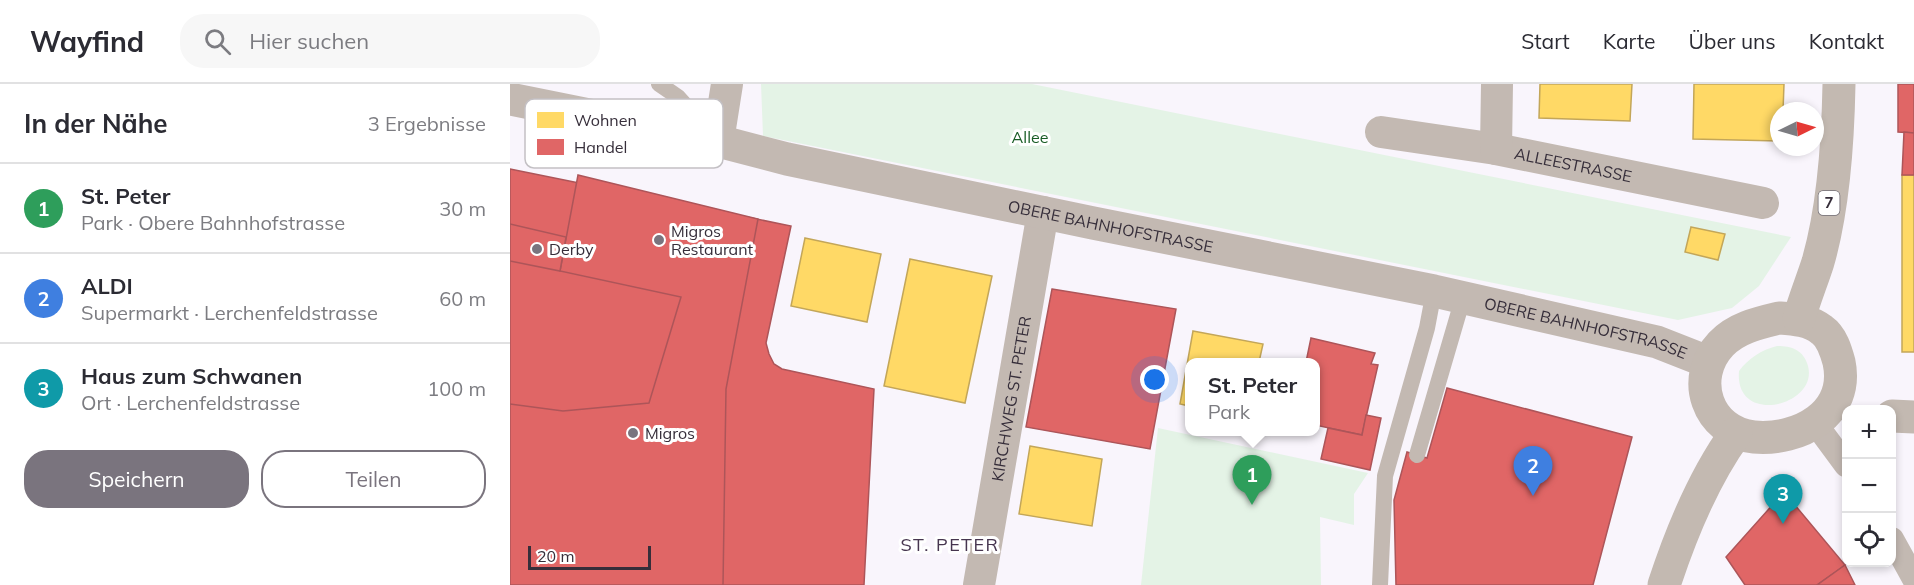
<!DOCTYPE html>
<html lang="de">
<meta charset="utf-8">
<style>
:root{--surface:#fff;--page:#f7f7f7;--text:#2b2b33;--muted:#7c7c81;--line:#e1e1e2;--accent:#7a747e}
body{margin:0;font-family:Mulish,sans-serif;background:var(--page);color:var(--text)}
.controls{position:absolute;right:18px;bottom:18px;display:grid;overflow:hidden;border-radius:12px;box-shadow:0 3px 9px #0003}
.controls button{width:54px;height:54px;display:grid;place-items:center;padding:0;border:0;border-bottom:2px solid var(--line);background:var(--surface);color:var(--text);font:30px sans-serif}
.compass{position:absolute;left:1260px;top:18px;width:54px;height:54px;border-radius:50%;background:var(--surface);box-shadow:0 3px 9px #0003;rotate:85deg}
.scale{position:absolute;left:18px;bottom:15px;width:123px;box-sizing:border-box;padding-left:6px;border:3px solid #362e3a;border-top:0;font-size:16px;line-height:21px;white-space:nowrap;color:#362e3a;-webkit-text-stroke:4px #fff;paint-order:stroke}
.you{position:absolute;left:645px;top:296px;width:21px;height:21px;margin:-15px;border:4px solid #fff;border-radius:50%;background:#1a73e8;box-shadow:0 0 0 9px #1a73e833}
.badge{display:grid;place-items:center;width:39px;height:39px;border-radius:50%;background:var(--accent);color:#fff;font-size:20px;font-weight:700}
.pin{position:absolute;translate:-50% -50px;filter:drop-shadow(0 2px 3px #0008)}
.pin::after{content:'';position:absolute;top:32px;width:21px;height:18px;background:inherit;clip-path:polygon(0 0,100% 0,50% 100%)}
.popup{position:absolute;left:675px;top:274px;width:135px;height:78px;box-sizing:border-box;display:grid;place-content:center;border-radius:12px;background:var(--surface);filter:drop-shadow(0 2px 4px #0005);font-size:20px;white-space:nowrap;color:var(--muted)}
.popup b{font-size:22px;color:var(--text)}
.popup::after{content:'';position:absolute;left:50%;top:100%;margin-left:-12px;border:12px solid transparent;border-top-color:var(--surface)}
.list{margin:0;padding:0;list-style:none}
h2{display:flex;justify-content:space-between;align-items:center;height:78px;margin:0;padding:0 24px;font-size:26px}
h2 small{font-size:20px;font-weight:400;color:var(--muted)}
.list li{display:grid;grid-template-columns:39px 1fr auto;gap:18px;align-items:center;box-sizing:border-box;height:90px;padding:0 24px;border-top:2px solid var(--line)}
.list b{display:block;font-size:22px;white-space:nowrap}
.list p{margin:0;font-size:20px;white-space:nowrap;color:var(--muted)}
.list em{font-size:20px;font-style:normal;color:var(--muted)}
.actions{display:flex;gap:12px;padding:18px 24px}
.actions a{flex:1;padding:14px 0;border:2px solid var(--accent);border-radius:24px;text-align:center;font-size:21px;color:var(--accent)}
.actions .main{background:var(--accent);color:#fff}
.icon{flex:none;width:33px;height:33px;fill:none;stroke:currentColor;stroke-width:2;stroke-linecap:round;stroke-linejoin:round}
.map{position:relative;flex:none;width:1404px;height:501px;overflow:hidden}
header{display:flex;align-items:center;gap:36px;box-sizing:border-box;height:84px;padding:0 30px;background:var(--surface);border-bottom:2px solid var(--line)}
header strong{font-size:28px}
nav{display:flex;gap:33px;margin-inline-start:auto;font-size:21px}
.search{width:420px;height:54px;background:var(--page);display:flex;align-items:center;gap:15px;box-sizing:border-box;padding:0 21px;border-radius:24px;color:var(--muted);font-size:22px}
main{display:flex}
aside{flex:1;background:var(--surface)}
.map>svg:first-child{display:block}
</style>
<header>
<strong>Wayfind</strong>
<div class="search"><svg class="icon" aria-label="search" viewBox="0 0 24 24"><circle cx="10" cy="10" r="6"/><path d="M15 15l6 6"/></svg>Hier suchen</div>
<nav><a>Start</a><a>Karte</a><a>Über uns</a><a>Kontakt</a></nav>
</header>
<main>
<aside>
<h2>In der Nähe<small>3 Ergebnisse</small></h2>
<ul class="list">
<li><span class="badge" style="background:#2e9e5b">1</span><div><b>St. Peter</b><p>Park · Obere Bahnhofstrasse</p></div><em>30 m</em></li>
<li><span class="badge" style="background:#3f7fe0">2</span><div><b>ALDI</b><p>Supermarkt · Lerchenfeldstrasse</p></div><em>60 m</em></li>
<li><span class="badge" style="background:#0f9aa8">3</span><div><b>Haus zum Schwanen</b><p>Ort · Lerchenfeldstrasse</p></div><em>100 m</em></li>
</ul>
<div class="actions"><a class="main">Speichern</a><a>Teilen</a></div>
</aside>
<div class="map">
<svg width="1404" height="501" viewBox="0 0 1404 501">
<rect width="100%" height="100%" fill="#f9f5fc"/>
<g fill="#e4f3e6">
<path d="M 251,0 L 522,0 L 1281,153 L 1249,202 L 1222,224 L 1168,236 L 253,52 Z"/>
<path d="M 1267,262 C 1280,262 1292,265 1297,279 C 1313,321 1224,344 1229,287 C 1239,274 1251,266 1267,262 Z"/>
<path d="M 648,344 L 858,389 L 844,410 L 844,441 L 810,433 L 811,501 L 631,501 Z"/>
</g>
<g fill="#ffd966" stroke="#c3a659" stroke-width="1.5">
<path d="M 1030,0 L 1122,0 L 1120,37 L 1029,34 Z"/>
<path d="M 1184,0 L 1274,0 L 1273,27 L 1269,27 L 1269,57 L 1183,55 Z"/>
<rect x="1392" y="91" width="12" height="177"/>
<path d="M 1181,143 L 1215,150 L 1208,176 L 1175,168 Z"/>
<path d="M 295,154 L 371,170 L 357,238 L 281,222 Z"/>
<path d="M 400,175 L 482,192 L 455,319 L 374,302 Z"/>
<path d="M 683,247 L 753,260 L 749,278 L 679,278 L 679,322 L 670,320 Z"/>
<path d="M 520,362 L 592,375 L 582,442 L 509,430 Z"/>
</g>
<g fill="#e06666" stroke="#ad5559" stroke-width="1.5">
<path d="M 1388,0 L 1404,0 L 1404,49 L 1388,48 Z"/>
<path d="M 1394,48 L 1404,49 L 1404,91 L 1392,91 Z"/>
<path d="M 0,85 L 281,142 L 256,259 L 259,270 L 264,280 L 272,285 L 364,305 L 354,501 L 0,501 Z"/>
<path d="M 68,91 L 248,135 L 216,305 L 213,501 L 0,501 L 0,320 L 53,327 L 139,319 L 171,213 L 50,187 Z"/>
<path d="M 0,140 L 56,153 L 50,187 L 0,177 Z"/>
<path d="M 542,205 L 666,225 L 640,365 L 516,343 Z"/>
<path d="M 801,254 L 865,269 L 861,280 L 868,281 L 852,351 L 805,341 L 805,278 L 796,278 Z"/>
<path d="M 937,304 L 1122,353 L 1083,501 L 886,501 L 884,416 L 897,368 L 917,374 Z"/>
<path d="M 856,331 L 871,334 L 860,386 L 811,375 L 818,344 L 852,351 Z"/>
<path d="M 1274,408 L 1335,481 L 1307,501 L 1235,501 L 1216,473 Z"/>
<path d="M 1335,481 L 1345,501 L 1307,501 Z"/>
</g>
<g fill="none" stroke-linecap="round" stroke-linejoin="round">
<g stroke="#c3b9b2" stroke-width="16">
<path d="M 149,0 L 168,13 L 203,52"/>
<path d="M 907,371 L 953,214"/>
<path d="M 870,501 L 875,392 L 917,244 L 924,207"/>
</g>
<g stroke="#c3b9b2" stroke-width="24">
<path d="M 1305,339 L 1336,381"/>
<path d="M 1382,455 L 1404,495"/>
</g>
<g stroke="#c3b9b2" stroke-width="32">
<path id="s1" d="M 871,48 L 986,65 L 1253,119"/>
<path d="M 208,57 L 217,0"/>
<path d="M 986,65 L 987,0"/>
<path id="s2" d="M 469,501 L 533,128"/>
</g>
<path stroke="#c3b9b2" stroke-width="33" id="s3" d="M 0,15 L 208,57 L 277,75 L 583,139 L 924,207 L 1147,258 L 1198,278"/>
<g stroke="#c3b9b1" stroke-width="33">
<path d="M 1269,234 C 1283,235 1300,236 1312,246 C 1322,253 1326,267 1329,278 C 1340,330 1289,357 1244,353 C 1197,348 1179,294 1211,260 C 1226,244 1248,239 1269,234 Z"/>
<path d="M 1289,235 C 1294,216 1302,197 1308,178 C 1323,126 1328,55 1329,0"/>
<path d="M 1382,332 L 1404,333"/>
<path d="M 1154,501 C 1171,449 1194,393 1226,349"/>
</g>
</g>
<g fill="#7a747e" stroke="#fff" stroke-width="2">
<circle cx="149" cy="156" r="6"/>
<circle cx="27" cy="165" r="6"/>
<circle cx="123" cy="349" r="6"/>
</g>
<g text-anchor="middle" stroke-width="6" stroke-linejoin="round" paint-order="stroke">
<rect fill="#fff" stroke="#726d75" stroke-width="1.5" x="1308.5" y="107" width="21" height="24" rx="4.5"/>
<g font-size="15" font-weight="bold" fill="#362e3a">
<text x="1319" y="124">7</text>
</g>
<g font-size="16" fill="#175c24" stroke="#fff">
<text x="520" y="59">Allee</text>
</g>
<g font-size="16" fill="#362e3a" stroke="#fff">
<text dy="6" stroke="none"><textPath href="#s1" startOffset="195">ALLEESTRASSE</textPath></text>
<text dy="6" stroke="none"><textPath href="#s3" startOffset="614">OBERE BAHNHOFSTRASSE</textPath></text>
<text dy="6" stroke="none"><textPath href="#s3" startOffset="1100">OBERE BAHNHOFSTRASSE</textPath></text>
<text dy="6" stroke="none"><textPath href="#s2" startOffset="189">KIRCHWEG ST. PETER</textPath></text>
</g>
<g font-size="16" fill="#362e3a" stroke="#fff" text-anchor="start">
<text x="161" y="153">Migros<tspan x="161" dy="18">Restaurant</tspan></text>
<text x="39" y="171">Derby</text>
<text x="135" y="355">Migros</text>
</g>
<g font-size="18" letter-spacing="1.5" fill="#46354f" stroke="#fff">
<text x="440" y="467">ST. PETER</text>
</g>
</g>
<rect x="15" y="15" width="198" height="69" rx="9" fill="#fff" stroke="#c3c0c4" stroke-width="1.5"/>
<rect x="27" y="28" width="27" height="16" fill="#ffd966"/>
<rect x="27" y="55" width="27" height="16" fill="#e06666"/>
<g font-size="16" fill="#362e3a">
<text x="64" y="42">Wohnen</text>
<text x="64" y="69">Handel</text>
</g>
</svg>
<div class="controls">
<button>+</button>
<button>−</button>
<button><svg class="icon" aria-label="locate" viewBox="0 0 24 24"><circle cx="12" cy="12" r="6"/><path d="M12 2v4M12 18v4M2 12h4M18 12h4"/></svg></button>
</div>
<svg class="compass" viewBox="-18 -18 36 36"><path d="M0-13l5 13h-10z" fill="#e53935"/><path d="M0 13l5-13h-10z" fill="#7c7c81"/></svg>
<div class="scale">20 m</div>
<div class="you"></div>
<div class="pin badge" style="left:742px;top:421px;background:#2e9e5b">1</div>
<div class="popup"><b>St. Peter</b>Park</div>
<div class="pin badge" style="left:1023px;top:412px;background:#3f7fe0">2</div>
<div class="pin badge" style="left:1273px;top:440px;background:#0f9aa8">3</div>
</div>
</main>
